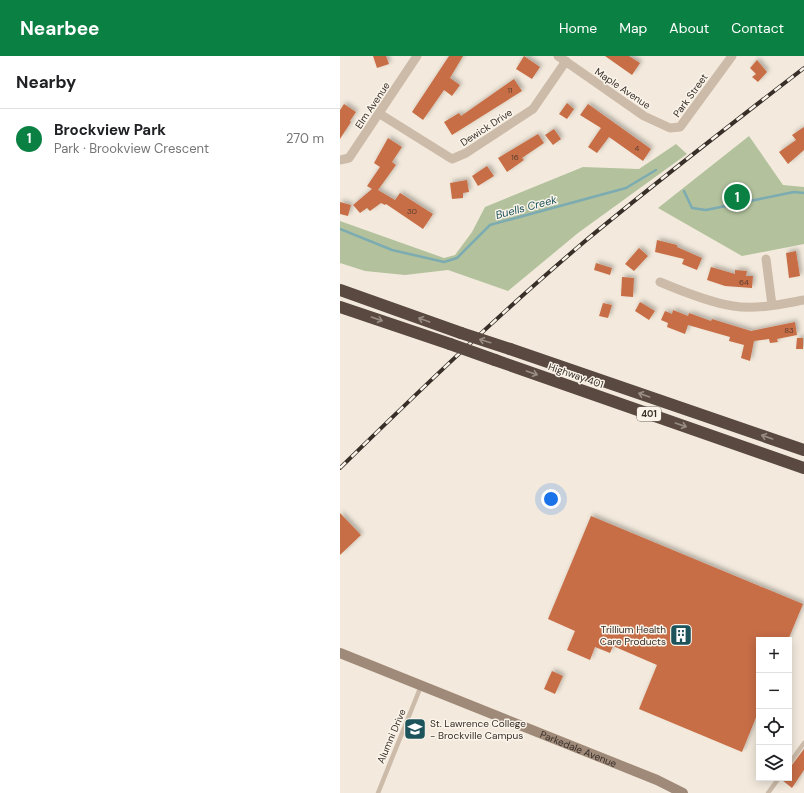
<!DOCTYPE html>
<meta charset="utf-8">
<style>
:root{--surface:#fff;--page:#f2f2f2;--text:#202124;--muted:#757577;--line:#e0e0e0;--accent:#0b8043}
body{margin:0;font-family:"DM Sans",sans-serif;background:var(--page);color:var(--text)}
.controls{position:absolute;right:12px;bottom:12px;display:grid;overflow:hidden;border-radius:0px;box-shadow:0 2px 10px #0003}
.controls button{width:36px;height:36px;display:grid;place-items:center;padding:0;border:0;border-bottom:1px solid var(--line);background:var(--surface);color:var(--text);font:20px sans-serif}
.you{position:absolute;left:211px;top:443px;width:14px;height:14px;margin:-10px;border:3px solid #fff;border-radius:50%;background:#1a73e8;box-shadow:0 0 0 6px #1a73e833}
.badge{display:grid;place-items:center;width:26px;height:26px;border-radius:50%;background:var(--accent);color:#fff;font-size:13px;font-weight:700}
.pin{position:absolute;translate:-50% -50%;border:2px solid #fff;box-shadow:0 1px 4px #0006}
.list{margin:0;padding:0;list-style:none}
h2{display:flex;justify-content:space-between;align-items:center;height:52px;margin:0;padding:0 16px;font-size:17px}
h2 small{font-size:13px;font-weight:400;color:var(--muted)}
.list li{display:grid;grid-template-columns:26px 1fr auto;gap:12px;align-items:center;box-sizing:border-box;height:60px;padding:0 16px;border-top:1px solid var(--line)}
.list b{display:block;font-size:15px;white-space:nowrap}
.list p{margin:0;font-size:13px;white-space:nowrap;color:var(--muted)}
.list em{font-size:13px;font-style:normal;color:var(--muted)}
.icon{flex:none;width:22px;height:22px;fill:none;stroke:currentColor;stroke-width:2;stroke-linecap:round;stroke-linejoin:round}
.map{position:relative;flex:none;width:464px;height:737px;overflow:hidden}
header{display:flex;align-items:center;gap:24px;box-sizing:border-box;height:56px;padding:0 20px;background:var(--accent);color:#fff}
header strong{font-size:19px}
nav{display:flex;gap:22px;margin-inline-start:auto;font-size:14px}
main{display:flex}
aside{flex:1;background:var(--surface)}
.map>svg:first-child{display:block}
</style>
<header>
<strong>Nearbee</strong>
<nav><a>Home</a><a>Map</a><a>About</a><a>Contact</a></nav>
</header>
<main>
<aside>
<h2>Nearby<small></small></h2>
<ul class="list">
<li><span class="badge">1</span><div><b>Brockview Park</b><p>Park · Brookview Crescent</p></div><em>270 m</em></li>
</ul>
</aside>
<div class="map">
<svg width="464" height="737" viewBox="0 0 464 737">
<defs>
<filter id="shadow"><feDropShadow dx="2.5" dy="-2.5" stdDeviation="2" flood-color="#0004"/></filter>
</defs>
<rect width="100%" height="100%" fill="#f3eadd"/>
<g fill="#b3c29d">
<path d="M 409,80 L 443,129 L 464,131 L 464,188 L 402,200 L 318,152 Z"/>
<path d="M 336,88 L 347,98 L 238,177 L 168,235 L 108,214 L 65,219 L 25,215 L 0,207 L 0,165 L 104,202 L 115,199 L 132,176 L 145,151 L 243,111 L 299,113 Z"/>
</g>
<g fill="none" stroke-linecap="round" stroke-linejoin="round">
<g stroke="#7cabb1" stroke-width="2.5">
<path d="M 344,135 L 352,152 L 366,154 L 454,136 L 464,137"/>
<path d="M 0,173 L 52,194 L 104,206 L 117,202 L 150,169 L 286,132 L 316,114"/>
</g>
</g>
<g fill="#c86e46" filter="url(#shadow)">
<path d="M 33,0 L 46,0 L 49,8 L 37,12 Z"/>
<path d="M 109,0 L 123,0 L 110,22 L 120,29 L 112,40 L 104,34 L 83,64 L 72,56 Z"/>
<path d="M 184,0 L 200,11 L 192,23 L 176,13 Z"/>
<path d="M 265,0 L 289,0 L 300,7 L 292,19 Z"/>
<path d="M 417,4 L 427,16 L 418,26 L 412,21 L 416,18 L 410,12 Z"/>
<path d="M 174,23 L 182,35 L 112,79 L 104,66 L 119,57 L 121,60 Z"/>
<path d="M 227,47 L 234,53 L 227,63 L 219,58 Z"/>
<path d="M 4,48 L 16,56 L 10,65 L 11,66 L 0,83 L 0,54 Z"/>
<path d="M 248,48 L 311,93 L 303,105 L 269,81 L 257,97 L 248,91 L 261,72 L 240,59 Z"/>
<path d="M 464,71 L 464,94 L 448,108 L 439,96 L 456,84 L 452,79 Z"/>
<path d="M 214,73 L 221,83 L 213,89 L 205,79 Z"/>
<path d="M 198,78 L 204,87 L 182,102 L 184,104 L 167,116 L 158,102 Z"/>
<path d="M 48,82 L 62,91 L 52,106 L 56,109 L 38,134 L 55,144 L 60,137 L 93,158 L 83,173 L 46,148 L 45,149 L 41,147 L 30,155 L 27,152 L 20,157 L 13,149 L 32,133 L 27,130 L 40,111 L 34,107 Z"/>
<path d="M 147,110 L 154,120 L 138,130 L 132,120 Z"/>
<path d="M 127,124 L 129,136 L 123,137 L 123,142 L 112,143 L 110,127 Z"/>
<path d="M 0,146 L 11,149 L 8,160 L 0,158 Z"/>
<path d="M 317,184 L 337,189 L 337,191 L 362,202 L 357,214 L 342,208 L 344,203 L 315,196 Z"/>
<path d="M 299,192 L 308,200 L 294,215 L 285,208 Z"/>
<path d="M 456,195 L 460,220 L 449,222 L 446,197 Z"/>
<path d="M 256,207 L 272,212 L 270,219 L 254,214 Z"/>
<path d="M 371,211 L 395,218 L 395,214 L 407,215 L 406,220 L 413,220 L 412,232 L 385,230 L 367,224 Z"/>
<path d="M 282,221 L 294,222 L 293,241 L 281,240 Z"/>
<path d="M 300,246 L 315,255 L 309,264 L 295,255 Z"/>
<path d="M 263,247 L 272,249 L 268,262 L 259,260 Z"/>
<path d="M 333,254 L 348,260 L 349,257 L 371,265 L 372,263 L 411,275 L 455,266 L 457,279 L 437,283 L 438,286 L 430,287 L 429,283 L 414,285 L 410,305 L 401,302 L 404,289 L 389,285 L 390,281 L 348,269 L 345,278 L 327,271 L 328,267 L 321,264 L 325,255 L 332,258 Z"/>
<path d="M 457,282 L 463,282 L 463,293 L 456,293 Z"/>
<path d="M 0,457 L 21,479 L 0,499 Z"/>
<path d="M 251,460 L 463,548 L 448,584 L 419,584 L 419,654 L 402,696 L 299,653 L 317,609 L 273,590 L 270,597 L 255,591 L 250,604 L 227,594 L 235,575 L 208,563 Z"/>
<path d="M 212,615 L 223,620 L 215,638 L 204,633 Z"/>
<path d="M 464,693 L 464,714 L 452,732 L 442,724 L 443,722 L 449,722 L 449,713 Z"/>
</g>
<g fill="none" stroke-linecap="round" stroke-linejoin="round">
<g stroke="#ccbba9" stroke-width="4.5">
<path d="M 449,708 L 464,687"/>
<path d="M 38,737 L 81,630"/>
<path d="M 428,737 L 439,722"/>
</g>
<g stroke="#ccbba9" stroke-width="9">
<path d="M 218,0 L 304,60 L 330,72 L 340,71 L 392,0"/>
<path d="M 40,58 L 112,103 L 126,97 L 193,53 L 226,5"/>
<path d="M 0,104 L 9,102 L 77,0"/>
<path d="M 426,203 L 432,249"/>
<path d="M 320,226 C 339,234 373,247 393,250 C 416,254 442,248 464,244"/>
</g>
<path stroke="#9f8a7a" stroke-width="10" id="s1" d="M 0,597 L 317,724 L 343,737"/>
<g stroke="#594940" stroke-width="12">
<path d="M 0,234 L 121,277"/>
<path d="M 0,251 L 110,288"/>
<path d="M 170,293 L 464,394"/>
<path d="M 155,304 L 464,412"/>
</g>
<g stroke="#382f29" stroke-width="4">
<path id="rail" d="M 0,412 C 79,335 159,258 244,186 C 316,126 390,69 464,12"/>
</g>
<use href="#rail" stroke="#faf4ea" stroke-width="2.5" stroke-dasharray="8" stroke-linecap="butt"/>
<g stroke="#594940" stroke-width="12">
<path d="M 121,277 L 170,293"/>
<path d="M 110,288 L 155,304"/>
</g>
</g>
<defs><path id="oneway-shaft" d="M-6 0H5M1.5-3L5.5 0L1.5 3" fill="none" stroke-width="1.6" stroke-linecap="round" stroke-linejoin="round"/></defs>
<g stroke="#998d84">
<use href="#oneway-shaft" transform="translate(37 263) rotate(19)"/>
<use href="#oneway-shaft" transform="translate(84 264) rotate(-160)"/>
<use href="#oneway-shaft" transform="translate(145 285) rotate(-163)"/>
<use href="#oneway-shaft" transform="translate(192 317) rotate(19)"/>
<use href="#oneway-shaft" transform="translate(304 339) rotate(-161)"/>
<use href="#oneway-shaft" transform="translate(341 369) rotate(19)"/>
<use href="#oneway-shaft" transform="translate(427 381) rotate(-161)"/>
</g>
<defs>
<g id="building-square" transform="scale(1.15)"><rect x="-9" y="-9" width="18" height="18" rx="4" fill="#1d535b" stroke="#faf4ea"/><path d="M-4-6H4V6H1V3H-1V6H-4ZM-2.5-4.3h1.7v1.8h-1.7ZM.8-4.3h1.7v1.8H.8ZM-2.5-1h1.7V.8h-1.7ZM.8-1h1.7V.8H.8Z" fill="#fff"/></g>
<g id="university-square" transform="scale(1.15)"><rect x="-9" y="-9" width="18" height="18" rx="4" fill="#1d535b" stroke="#faf4ea"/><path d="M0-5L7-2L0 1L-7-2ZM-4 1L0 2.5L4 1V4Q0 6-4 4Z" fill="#fff"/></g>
</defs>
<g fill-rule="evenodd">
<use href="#building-square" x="341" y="579"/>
<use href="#university-square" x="75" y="673"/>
</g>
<g text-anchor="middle" stroke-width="3" stroke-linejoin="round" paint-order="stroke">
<g font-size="8" fill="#5c3f30">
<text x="170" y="37">11</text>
<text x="297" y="95">4</text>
<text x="175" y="104">16</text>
<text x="72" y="158">30</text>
<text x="404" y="229">64</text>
<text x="449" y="277">83</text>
</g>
<rect fill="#faf4ea" stroke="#726a63" stroke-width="1" x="297" y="351" width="24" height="14" rx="3"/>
<g font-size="9" font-weight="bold" fill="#382f29">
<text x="309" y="361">401</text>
</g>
<g font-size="10" fill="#382f29" stroke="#faf4ea">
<text transform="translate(283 32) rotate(34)" y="4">Maple Avenue</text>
<text transform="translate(350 39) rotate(-54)" y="4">Park Street</text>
<text transform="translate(32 49) rotate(-56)" y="4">Elm Avenue</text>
<text transform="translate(146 71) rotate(-33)" y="4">Dewick Drive</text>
<text transform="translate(236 319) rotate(19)" y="4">Highway 401</text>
<text transform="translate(51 680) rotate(-67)" y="4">Alumni Drive</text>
<text dy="4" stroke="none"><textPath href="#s1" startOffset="257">Parkedale Avenue</textPath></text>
</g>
<g font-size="10" fill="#382f29" stroke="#faf4ea" text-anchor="end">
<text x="326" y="577">Trillium Health<tspan x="326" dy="12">Care Products</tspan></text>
<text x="90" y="671" text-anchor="start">St. Lawrence College<tspan x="90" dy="12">- Brockville Campus</tspan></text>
</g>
<g font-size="11" font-style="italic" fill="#1d535b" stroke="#faf4ea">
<text transform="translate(186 151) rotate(-15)" y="4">Buells Creek</text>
</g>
</g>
</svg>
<div class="controls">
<button>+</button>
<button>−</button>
<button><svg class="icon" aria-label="locate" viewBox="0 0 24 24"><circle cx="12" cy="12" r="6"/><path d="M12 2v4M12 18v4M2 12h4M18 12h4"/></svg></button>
<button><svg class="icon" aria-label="layers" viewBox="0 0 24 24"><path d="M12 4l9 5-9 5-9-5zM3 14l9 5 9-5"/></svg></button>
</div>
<div class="you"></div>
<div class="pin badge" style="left:397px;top:141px">1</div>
</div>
</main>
